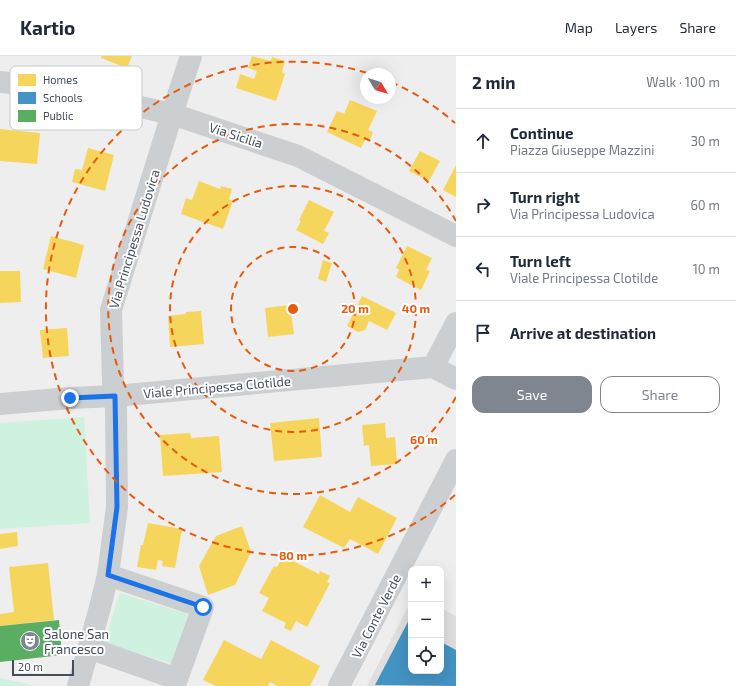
<!DOCTYPE html>
<meta charset="utf-8">
<style>
:root{--surface:#fff;--page:#f2f2f3;--text:#1f2937;--muted:#747a83;--line:#e0e1e3;--accent:#7f8690}
body{margin:0;font-family:"Exo 2",sans-serif;background:var(--page);color:var(--text)}
.controls{position:absolute;right:12px;bottom:12px;display:grid;overflow:hidden;border-radius:8px;box-shadow:0 4px 16px #0002}
.controls button{width:36px;height:36px;display:grid;place-items:center;padding:0;border:0;border-bottom:1px solid var(--line);background:var(--surface);color:var(--text);font:20px sans-serif}
.compass{position:absolute;left:360px;top:12px;width:36px;height:36px;border-radius:50%;background:var(--surface);box-shadow:0 4px 16px #0002;rotate:128deg}
.scale{position:absolute;left:12px;bottom:10px;width:62px;box-sizing:border-box;padding-left:4px;border:2px solid #434e5d;border-top:0;font-size:11px;line-height:14px;white-space:nowrap;color:#434e5d;-webkit-text-stroke:3px #fff;paint-order:stroke}
.stop{position:absolute;width:12px;height:12px;margin:-9px;border:3px solid #1a73e8;border-radius:50%;background:#fff}
.stop.end{background:#1a73e8;border-color:#fff;box-shadow:0 1px 4px #0008}
.list{margin:0;padding:0;list-style:none}
h2{display:flex;justify-content:space-between;align-items:center;height:52px;margin:0;padding:0 16px;font-size:17px}
h2 small{font-size:13px;font-weight:400;color:var(--muted)}
.list li{display:grid;grid-template-columns:26px 1fr auto;gap:12px;align-items:center;box-sizing:border-box;height:64px;padding:0 16px;border-top:1px solid var(--line)}
.list b{display:block;font-size:15px;white-space:nowrap}
.list p{margin:0;font-size:13px;white-space:nowrap;color:var(--muted)}
.list em{font-size:13px;font-style:normal;color:var(--muted)}
.actions{display:flex;gap:8px;padding:12px 16px}
.actions a{flex:1;padding:9px 0;border:1px solid var(--accent);border-radius:12px;text-align:center;font-size:14px;color:var(--accent)}
.actions .main{background:var(--accent);color:#fff}
.icon{flex:none;width:22px;height:22px;fill:none;stroke:currentColor;stroke-width:2;stroke-linecap:round;stroke-linejoin:round}
.map{position:relative;flex:none;width:456px;height:630px;overflow:hidden}
header{display:flex;align-items:center;gap:24px;box-sizing:border-box;height:56px;padding:0 20px;background:var(--surface);border-bottom:1px solid var(--line)}
header strong{font-size:19px}
nav{display:flex;gap:22px;margin-inline-start:auto;font-size:14px}
main{display:flex}
aside{flex:1;background:var(--surface)}
.map>svg:first-child{display:block}
</style>
<header>
<strong>Kartio</strong>
<nav><a>Map</a><a>Layers</a><a>Share</a></nav>
</header>
<main>
<div class="map">
<svg width="456" height="630" viewBox="0 0 456 630">
<rect width="100%" height="100%" fill="#efeeee"/>
<path fill="#e0dfe0" d="M 411,545 L 411,615 L 441,615 L 441,552 L 456,560 L 456,630 L 367,630 Z"/>
<g fill="#cff1df">
<path d="M 84,361 L 90,467 L 0,473 L 0,367 Z"/>
<path d="M 120,537 L 188,558 L 172,608 L 104,586 Z"/>
<path d="M 0,622 L 37,630 L 0,630 Z"/>
</g>
<g fill="#f6d55c">
<path d="M 101,0 L 132,0 L 127,12 L 101,2 Z"/>
<path d="M 252,0 L 271,5 L 272,1 L 285,5 L 282,16 L 285,18 L 276,45 L 236,32 L 240,18 L 254,23 L 257,15 L 248,12 Z"/>
<path d="M 350,44 L 377,55 L 368,74 L 373,76 L 370,84 L 366,82 L 361,92 L 327,76 L 337,55 L 344,58 Z"/>
<path d="M 0,73 L 40,77 L 37,108 L 0,105 Z"/>
<path d="M 88,92 L 114,99 L 105,135 L 72,126 L 75,113 L 82,114 Z"/>
<path d="M 420,95 L 440,105 L 429,125 L 409,115 Z"/>
<path d="M 456,109 L 456,141 L 443,134 Z"/>
<path d="M 199,125 L 220,133 L 221,130 L 232,133 L 229,143 L 233,145 L 223,173 L 181,158 L 186,142 L 192,144 Z"/>
<path d="M 309,144 L 334,156 L 324,175 L 329,177 L 323,188 L 296,174 L 301,165 L 299,164 Z"/>
<path d="M 51,180 L 84,189 L 76,222 L 43,213 Z"/>
<path d="M 407,190 L 432,202 L 426,214 L 430,215 L 421,234 L 396,221 L 399,214 L 396,212 Z"/>
<path d="M 323,204 L 332,207 L 326,226 L 318,223 Z"/>
<path d="M 0,215 L 20,215 L 21,246 L 0,247 Z"/>
<path d="M 362,240 L 396,257 L 387,274 L 369,265 L 365,274 L 358,276 L 347,270 Z"/>
<path d="M 290,249 L 294,278 L 268,281 L 265,252 Z"/>
<path d="M 201,255 L 204,288 L 170,291 L 168,260 L 186,258 L 186,256 Z"/>
<path d="M 67,272 L 69,300 L 43,302 L 40,274 Z"/>
<path d="M 319,362 L 322,401 L 274,405 L 270,367 Z"/>
<path d="M 385,367 L 386,382 L 395,381 L 397,408 L 371,410 L 369,389 L 364,390 L 362,369 Z"/>
<path d="M 190,377 L 191,382 L 219,380 L 222,416 L 163,420 L 160,379 Z"/>
<path d="M 320,439 L 350,456 L 358,441 L 397,462 L 378,498 L 350,483 L 344,492 L 303,471 Z"/>
<path d="M 148,467 L 182,473 L 175,512 L 162,510 L 163,505 L 158,504 L 156,514 L 137,511 L 141,489 L 143,489 Z"/>
<path d="M 242,470 L 251,496 L 235,529 L 208,539 L 199,510 L 216,480 Z"/>
<path d="M 17,476 L 18,490 L 0,493 L 0,478 Z"/>
<path d="M 283,500 L 319,518 L 320,515 L 330,520 L 327,526 L 330,527 L 307,571 L 296,565 L 291,575 L 284,572 L 286,567 L 262,555 L 269,542 L 259,537 L 274,510 L 277,511 Z"/>
<path d="M 48,507 L 54,564 L 0,570 L 0,558 L 14,556 L 9,511 Z"/>
<path d="M 224,584 L 261,603 L 271,584 L 320,610 L 310,630 L 277,630 L 270,626 L 268,630 L 216,630 L 203,624 Z"/>
</g>
<path fill="#4393c3" d="M 411,560 L 411,615 L 441,615 L 441,586 L 456,594 L 456,630 L 375,629 Z"/>
<path fill="#5aae61" d="M 59,564 L 62,599 L 0,606 L 0,570 Z"/>
<g fill="none" stroke-linecap="round" stroke-linejoin="round">
<g stroke="#cbcfd2" stroke-width="22">
<path d="M 0,26 L 46,30 L 172,58 L 298,100 L 456,180"/>
<path d="M 433,311 L 456,267"/>
<path d="M 433,311 L 456,323"/>
<path d="M 0,348 L 70,342 L 115,340 L 433,311"/>
<path d="M 89,592 L 177,623 L 203,551 L 108,519"/>
<path d="M 78,630 L 99,555 L 108,519 L 117,451 L 116,353 L 113,327 L 111,254 L 172,58 L 191,0"/>
<path d="M 339,630 L 456,404"/>
</g>
</g>
<g fill="none" stroke-linecap="round" stroke-linejoin="round">
<path stroke="#1a73e8" stroke-width="5" d="M 70,342 L 115,340 L 117,451 L 108,519 L 203,551"/>
</g>
<g fill="none" stroke="#e8590c" stroke-width="2" stroke-dasharray="7 5">
<circle cx="293" cy="253" r="62"/>
<circle cx="293" cy="253" r="123"/>
<path d="M456 341A185 185 0 1 1 456 165"/>
<path d="M455 439A247 247 0 1 1 367 17M391 26A247 247 0 0 1 455 67"/>
</g>
<defs>
<g id="theatre-disc" transform="scale(1)"><circle r="9.5" fill="#7f8690" stroke="#fff"/><path d="M-5-5.5Q0-4 5-5.5V0Q5 5 0 6Q-5 5-5 0ZM-3.3-2.5H-1v1.5H-3.3ZM1-2.5H3.3v1.5H1ZM-2.8 1Q0 5.5 2.8 1Z" fill="#fff"/></g>
</defs>
<g fill-rule="evenodd">
<use href="#theatre-disc" x="30" y="585"/>
</g>
<g text-anchor="middle" stroke-width="4" stroke-linejoin="round" paint-order="stroke">
<g font-size="13" fill="#434e5d" stroke="#fff">
<text transform="translate(236 79) rotate(18)" y="5">Via Sicilia</text>
<text transform="translate(134 183) rotate(-73)" y="5">Via Principessa Ludovica</text>
<text transform="translate(217 331) rotate(-5)" y="5">Viale Principessa Clotilde</text>
<text transform="translate(376 560) rotate(-63)" y="5">Via Conte Verde</text>
</g>
<g font-size="13" fill="#434e5d" stroke="#fff" text-anchor="start">
<text x="44" y="583">Salone San<tspan x="44" dy="15">Francesco</tspan></text>
</g>
</g>
<rect x="10" y="10" width="132" height="64" rx="6" fill="#fff" stroke="#c7cace" stroke-width="1"/>
<rect x="18" y="18" width="18" height="12" fill="#f6d55c"/>
<rect x="18" y="36" width="18" height="12" fill="#4393c3"/>
<rect x="18" y="54" width="18" height="12" fill="#5aae61"/>
<g font-size="11" fill="#434e5d">
<text x="43" y="28">Homes</text>
<text x="43" y="46">Schools</text>
<text x="43" y="64">Public</text>
</g>
<circle cx="293" cy="253" r="6" fill="#e8590c" stroke="#fff" stroke-width="2"/>
<g font-size="12" text-anchor="middle" font-weight="bold" fill="#e8590c" stroke="#fff" stroke-width="4" stroke-linejoin="round" paint-order="stroke">
<text x="355" y="257">20 m</text>
<text x="416" y="257">40 m</text>
<text x="424" y="388">60 m</text>
<text x="293" y="504">80 m</text>
</g>
</svg>
<div class="controls">
<button>+</button>
<button>−</button>
<button><svg class="icon" aria-label="locate" viewBox="0 0 24 24"><circle cx="12" cy="12" r="6"/><path d="M12 2v4M12 18v4M2 12h4M18 12h4"/></svg></button>
</div>
<svg class="compass" viewBox="-18 -18 36 36"><path d="M0-13l5 13h-10z" fill="#e53935"/><path d="M0 13l5-13h-10z" fill="#747a83"/></svg>
<div class="scale">20 m</div>
<div class="stop" style="left:203px;top:551px"></div>
<div class="stop end" style="left:70px;top:342px"></div>
</div>
<aside>
<h2>2 min<small>Walk · 100 m</small></h2>
<ul class="list">
<li><svg class="icon" aria-label="ahead" viewBox="0 0 24 24"><path d="M12 20V5M6 11l6-6 6 6"/></svg><div><b>Continue</b><p>Piazza Giuseppe Mazzini</p></div><em>30 m</em></li>
<li><svg class="icon" aria-label="right" viewBox="0 0 24 24"><path d="M7 20v-9h11M14 6l5 5-5 5"/></svg><div><b>Turn right</b><p>Via Principessa Ludovica</p></div><em>60 m</em></li>
<li><svg class="icon" aria-label="left" viewBox="0 0 24 24"><path d="M17 20v-9H6M10 6l-5 5 5 5"/></svg><div><b>Turn left</b><p>Viale Principessa Clotilde</p></div><em>10 m</em></li>
<li><svg class="icon" aria-label="arrive" viewBox="0 0 24 24"><path d="M6 21V4h12l-3 4 3 4H6"/></svg><div><b>Arrive at destination</b></div></li>
</ul>
<div class="actions"><a class="main">Save</a><a>Share</a></div>
</aside>
</main>
